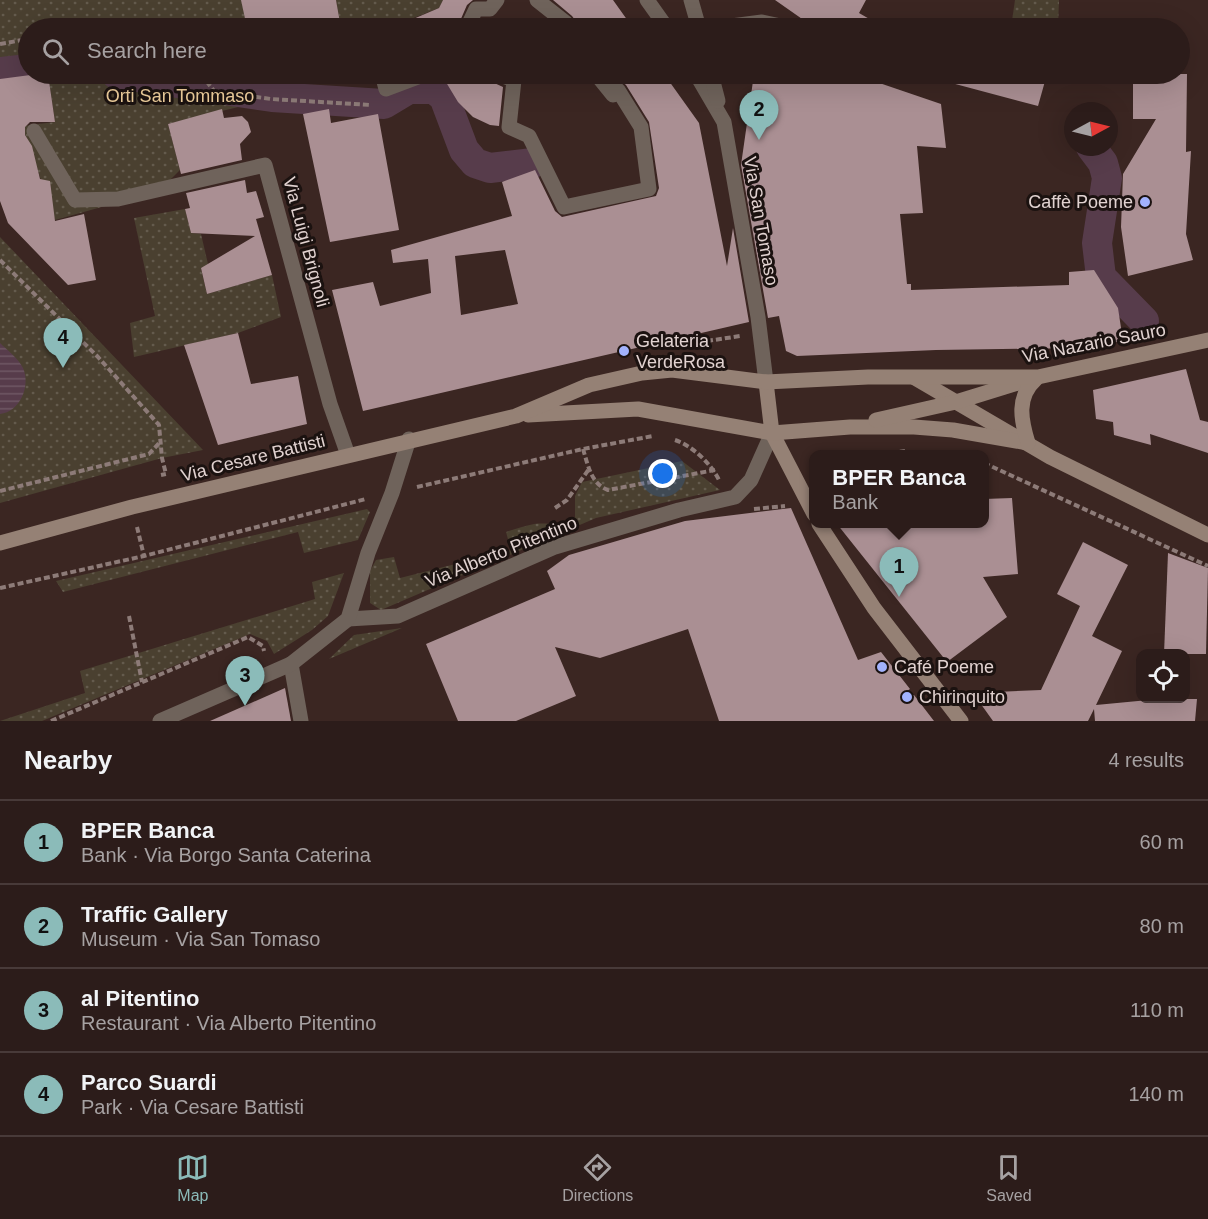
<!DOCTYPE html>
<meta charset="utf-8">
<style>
:root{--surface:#2c1c1a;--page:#382927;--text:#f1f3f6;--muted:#a6a1a2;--line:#483a39;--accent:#8bbbb9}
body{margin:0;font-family:Helvetica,sans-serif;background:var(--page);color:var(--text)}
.controls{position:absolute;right:18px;bottom:18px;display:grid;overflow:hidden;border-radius:12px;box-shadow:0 6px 24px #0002}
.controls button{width:54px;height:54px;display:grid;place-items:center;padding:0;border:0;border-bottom:2px solid var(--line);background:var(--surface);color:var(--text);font:30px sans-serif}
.compass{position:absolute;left:1064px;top:102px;width:54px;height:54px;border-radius:50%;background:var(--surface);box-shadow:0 6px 24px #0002;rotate:83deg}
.you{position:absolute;left:663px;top:474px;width:21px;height:21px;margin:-15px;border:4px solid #fff;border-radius:50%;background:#1a73e8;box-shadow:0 0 0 9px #1a73e833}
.badge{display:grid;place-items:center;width:39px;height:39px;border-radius:50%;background:var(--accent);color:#111;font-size:20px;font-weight:700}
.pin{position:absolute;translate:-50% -50px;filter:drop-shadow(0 2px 3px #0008)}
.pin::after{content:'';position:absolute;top:32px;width:21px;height:18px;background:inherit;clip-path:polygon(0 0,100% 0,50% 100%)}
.popup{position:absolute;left:809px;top:450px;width:180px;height:78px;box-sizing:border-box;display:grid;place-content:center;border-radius:12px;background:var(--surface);filter:drop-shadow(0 2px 4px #0005);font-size:20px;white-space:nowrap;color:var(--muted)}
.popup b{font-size:22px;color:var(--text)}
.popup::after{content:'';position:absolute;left:50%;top:100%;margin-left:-12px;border:12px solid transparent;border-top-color:var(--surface)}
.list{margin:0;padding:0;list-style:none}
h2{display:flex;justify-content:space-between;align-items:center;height:78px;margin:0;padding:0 24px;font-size:26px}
h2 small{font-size:20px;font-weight:400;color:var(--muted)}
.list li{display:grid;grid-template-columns:39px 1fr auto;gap:18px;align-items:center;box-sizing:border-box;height:84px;padding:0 24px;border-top:2px solid var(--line)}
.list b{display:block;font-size:22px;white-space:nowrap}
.list p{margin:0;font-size:20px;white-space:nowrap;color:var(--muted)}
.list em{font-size:20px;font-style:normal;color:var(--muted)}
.icon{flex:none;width:33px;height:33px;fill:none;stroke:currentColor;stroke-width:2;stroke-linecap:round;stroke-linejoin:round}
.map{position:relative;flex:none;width:1208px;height:721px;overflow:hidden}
.search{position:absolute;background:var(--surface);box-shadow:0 6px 24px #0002;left:18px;right:18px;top:18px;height:66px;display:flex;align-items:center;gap:15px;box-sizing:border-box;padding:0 21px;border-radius:33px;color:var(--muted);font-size:22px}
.sheet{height:414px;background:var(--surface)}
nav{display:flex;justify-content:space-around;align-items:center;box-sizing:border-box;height:84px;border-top:2px solid var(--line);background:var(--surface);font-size:16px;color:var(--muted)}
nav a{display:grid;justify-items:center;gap:3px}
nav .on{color:var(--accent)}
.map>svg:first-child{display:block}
</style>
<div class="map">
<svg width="1208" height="721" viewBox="0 0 1208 721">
<defs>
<pattern id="green-dots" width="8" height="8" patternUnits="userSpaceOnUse" patternTransform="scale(1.5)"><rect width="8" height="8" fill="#4a4030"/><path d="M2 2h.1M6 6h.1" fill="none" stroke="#645b4d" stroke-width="1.8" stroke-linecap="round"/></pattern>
<pattern id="water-rules" width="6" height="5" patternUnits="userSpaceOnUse" patternTransform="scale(1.5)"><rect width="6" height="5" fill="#573c4b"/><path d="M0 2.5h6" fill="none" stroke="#6f5764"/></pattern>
</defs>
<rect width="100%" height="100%" fill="#3b2622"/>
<g fill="url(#green-dots)">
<path d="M 0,0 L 244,0 L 242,1 L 247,28 L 28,28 L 28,74 L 38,74 L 0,79 Z"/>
<path d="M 336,0 L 443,0 L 439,8 L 388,28 L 341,28 Z"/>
<path d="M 1015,0 L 1059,0 L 1058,28 L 1011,28 Z"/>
<path d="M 48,74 L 255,74 L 259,102 L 168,124 L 180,170 L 159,191 L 55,220 L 22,126 L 55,122 Z"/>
<path d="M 185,209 L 191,233 L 201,234 L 208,264 L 201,269 L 207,294 L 272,275 L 281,317 L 238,333 L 134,357 L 130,323 L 155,316 L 134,218 Z"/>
<path d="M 0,237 L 203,450 L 162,458 L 0,503 Z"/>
<path d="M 682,461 L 720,490 L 596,518 L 381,610 L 370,603 L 370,571 L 376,560 L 394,557 L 400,578 L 511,550 L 506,532 C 515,529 525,526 534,524 C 554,522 555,529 575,517 L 575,496 L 582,482 Z"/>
<path d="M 367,509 L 370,512 L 358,540 L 304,553 L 298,532 L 63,592 L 56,581 Z"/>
<path d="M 344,573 L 328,616 L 312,630 L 274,654 L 267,641 L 250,634 L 42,721 L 0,721 L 85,693 L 80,671 L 315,599 L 312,582 Z"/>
<path d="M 402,628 L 329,659 L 354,635 Z"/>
</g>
<path fill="url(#water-rules)" d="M 0,343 C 7,350 19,359 23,368 C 31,386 20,412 0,414 Z"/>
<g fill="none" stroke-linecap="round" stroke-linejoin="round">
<g stroke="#573c4b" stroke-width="30">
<path d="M 0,72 L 28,69"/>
<path d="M 116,74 L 272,97 L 384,104 L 409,89 L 434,89 L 444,97 L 464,150 L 475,163 L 490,168 L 533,163"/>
<path d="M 1091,147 L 1103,163 L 1107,178 L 1097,243 L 1101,277 L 1144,321"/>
</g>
</g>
<g fill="#aa8f93" fill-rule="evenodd">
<path d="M 241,0 L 336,0 L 341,28 L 247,28 Z"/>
<path d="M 443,0 L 473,0 L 467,5 L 457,28 L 392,28 L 439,8 Z"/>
<path d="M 553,0 L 613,0 L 633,28 L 574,28 L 575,20 L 572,16 Z"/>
<path d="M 775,0 L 866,0 L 859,13 L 885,28 L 815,28 Z"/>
<path d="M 38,74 L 48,74 L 55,122 L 30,122 L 25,127 L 25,135 L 32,146 L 40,179 L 50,181 L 55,221 L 84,214 L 96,280 L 68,285 L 8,223 L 0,201 L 0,79 Z"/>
<path d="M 441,74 L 488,74 L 490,81 L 503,87 L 499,126 L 490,125 L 473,117 L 458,102 Z"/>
<path d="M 608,74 L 664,74 L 699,123 L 727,266 L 733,228 L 749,322 L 363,411 L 332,290 L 373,282 L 380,306 L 431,293 L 428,259 L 393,263 L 391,250 L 512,216 L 502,182 L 535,170 L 555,211 L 562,217 L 656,196 L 659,188 L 649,122 L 626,85 L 621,81 L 614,81 ZM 505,250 L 518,304 L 461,315 L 455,256 Z"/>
<path d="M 754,74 L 853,74 L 941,104 L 946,148 L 917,146 L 923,213 L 900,214 L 907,284 L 911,284 L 911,290 L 1069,285 L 1069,272 L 1094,270 L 1118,308 L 1123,341 L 1081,348 L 936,350 L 797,356 L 786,351 L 779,316 L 768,318 L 741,165 Z"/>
<path d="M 945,74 L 1047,74 L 1038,106 L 944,81 Z"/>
<path d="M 1133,74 L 1187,74 L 1186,152 L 1191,151 L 1186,234 L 1193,260 L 1128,276 L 1121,227 L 1123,174 L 1156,119 L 1133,119 Z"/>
<path d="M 222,109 L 224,118 L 242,116 L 248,122 L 251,132 L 240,144 L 242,160 L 181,174 L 168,124 Z"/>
<path d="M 329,109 L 331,123 L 378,114 L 399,230 L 330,242 L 303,114 Z"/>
<path d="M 245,180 L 247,193 L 256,191 L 264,217 L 256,219 L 272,275 L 207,294 L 201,268 L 255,236 L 191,233 L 185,209 L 190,208 L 186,193 Z"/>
<path d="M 238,333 L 251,384 L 298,376 L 307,424 L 218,445 L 184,345 Z"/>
<path d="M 1186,369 L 1200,420 L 1208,422 L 1208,453 L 1150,434 L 1151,445 L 1114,435 L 1113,422 L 1096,419 L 1093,390 Z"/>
<path d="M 1012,498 L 1018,574 L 983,577 L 1007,617 L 947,662 L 837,524 L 984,524 L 984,499 Z"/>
<path d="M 791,508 L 858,660 L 881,652 L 910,689 L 901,695 L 914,695 L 934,721 L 719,721 L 688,629 L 600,658 L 555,647 L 576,696 L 516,721 L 458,721 L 426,644 L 555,589 L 547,571 L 569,555 L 685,521 Z"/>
<path d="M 1083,542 L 1128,565 L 1092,636 L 1122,651 L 1096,705 L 1159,699 L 1197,699 L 1195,721 L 1095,721 L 1094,709 L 1088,721 L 993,721 L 973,693 L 1041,690 L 1080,606 L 1057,594 Z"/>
<path d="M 1168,553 L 1208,568 L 1206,654 L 1164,654 Z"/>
<path d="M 285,688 L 291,721 L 210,721 Z"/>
</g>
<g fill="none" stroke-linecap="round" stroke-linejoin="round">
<g stroke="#8d7b78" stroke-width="4" stroke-dasharray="6 3" stroke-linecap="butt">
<path d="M 87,28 L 90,28"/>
<path d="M 0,44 L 28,39"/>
<path d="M 201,74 L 214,91 L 271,99 L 371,105"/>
<path d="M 0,260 L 98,357 L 159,425 L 162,458 L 166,474 L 161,475"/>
<path d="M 707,341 L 740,336"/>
<path d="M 675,440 C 693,446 711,464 719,480"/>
<path d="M 583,449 C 588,465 591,484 608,490 L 715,470"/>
<path d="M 882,454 L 905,451"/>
<path d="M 984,463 L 1208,566"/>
<path d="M 417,487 L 583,449 L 653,436"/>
<path d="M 0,491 L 149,454 L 161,441"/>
<path d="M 555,508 L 567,500 L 589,469"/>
<path d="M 754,509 L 785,506"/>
<path d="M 137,527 L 144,556"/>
<path d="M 0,588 L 144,556 L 366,499"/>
<path d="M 129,616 L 142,682"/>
<path d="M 51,721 L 248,637 L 263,646 L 264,651"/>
</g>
<g stroke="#6f635b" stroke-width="15">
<path d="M 537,0 L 566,23 L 562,28"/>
<path d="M 647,0 L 667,28"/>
<path d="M 691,0 L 699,28"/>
<path d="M 467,28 L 476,9 L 490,9 L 497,0"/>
<path d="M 716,28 L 762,22 L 790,28"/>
<path d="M 382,74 L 386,89 L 426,74"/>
<path d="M 497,74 L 514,80 L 509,127 L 529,136 L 564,207 L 649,189 L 641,127 L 618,90 L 613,95 L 596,74"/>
<path d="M 696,74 L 724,122 L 758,317 L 766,382"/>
<path d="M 711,74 L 718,101"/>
<path d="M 34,131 L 75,200 L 118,199 L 265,165 L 330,404 L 348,455"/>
<path d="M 348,619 L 398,616 L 555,547 L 679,510 L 735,497 L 751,480 L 772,433"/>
<path d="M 291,664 L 301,721"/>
<path d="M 160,721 L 291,664 L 348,619 L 368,553 L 392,493 L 409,439"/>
</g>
<g stroke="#958175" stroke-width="15">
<path d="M 915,378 L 1050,457 L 1208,535"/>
<path d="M 766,382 L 772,433 L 814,514"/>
<path d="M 528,415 L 638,409 L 772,433 L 850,427 L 914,427 L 953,430 L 1028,443"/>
<path d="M 876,420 L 956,402 L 1021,382"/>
<path d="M 1028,443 C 1021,420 1016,397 1036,379"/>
<path d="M 819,524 L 874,608 L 961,721"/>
<path d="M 0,543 L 132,507 L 516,416 L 589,385 L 642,373 L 672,370 L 766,382 L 868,377 L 1038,377 L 1208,340"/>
</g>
</g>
<g fill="#a2b2fd" stroke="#1b1210" stroke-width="2">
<circle cx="1145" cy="202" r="6"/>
<circle cx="624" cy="351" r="6"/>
<circle cx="882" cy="667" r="6"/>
<circle cx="907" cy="697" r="6"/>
</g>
<g text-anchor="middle" stroke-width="6" stroke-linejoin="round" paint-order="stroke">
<g font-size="18" fill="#efcf9d" stroke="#1b1210">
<text x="180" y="102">Orti San Tommaso</text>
</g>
<g font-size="18" fill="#e1d2d0" stroke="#1b1210" text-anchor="start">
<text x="1133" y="208" text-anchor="end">Caffè Poeme</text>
<text x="636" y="347">Gelateria<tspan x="636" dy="21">VerdeRosa</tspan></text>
<text x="894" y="673">Café Poeme</text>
<text x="919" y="703">Chirinquito</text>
</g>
<g font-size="18" fill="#e1d2d0" stroke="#1b1210">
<text transform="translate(761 221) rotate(80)" y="6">Via San Tomaso</text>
<text transform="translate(306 242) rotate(75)" y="6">Via Luigi Brignoli</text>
<text transform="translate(1094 343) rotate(-11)" y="6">Via Nazario Sauro</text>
<text transform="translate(253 458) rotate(-14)" y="6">Via Cesare Battisti</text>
<text transform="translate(501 552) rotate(-22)" y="6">Via Alberto Pitentino</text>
</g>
</g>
</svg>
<div class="controls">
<button><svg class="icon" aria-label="locate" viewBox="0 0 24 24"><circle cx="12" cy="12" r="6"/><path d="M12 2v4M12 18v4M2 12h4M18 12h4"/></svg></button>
</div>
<svg class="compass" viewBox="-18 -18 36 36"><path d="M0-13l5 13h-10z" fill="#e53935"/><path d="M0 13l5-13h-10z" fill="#a6a1a2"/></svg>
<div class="you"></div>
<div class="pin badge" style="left:899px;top:597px">1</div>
<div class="popup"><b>BPER Banca</b>Bank</div>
<div class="pin badge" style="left:759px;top:140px">2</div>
<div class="pin badge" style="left:245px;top:706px">3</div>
<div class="pin badge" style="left:63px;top:368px">4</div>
<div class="search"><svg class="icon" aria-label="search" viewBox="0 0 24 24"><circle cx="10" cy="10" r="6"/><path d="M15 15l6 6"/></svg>Search here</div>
</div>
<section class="sheet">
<h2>Nearby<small>4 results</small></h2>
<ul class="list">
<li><span class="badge">1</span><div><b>BPER Banca</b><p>Bank · Via Borgo Santa Caterina</p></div><em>60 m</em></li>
<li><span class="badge">2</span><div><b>Traffic Gallery</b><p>Museum · Via San Tomaso</p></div><em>80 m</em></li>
<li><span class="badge">3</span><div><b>al Pitentino</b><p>Restaurant · Via Alberto Pitentino</p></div><em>110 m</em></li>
<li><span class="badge">4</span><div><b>Parco Suardi</b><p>Park · Via Cesare Battisti</p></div><em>140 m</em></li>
</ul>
</section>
<nav>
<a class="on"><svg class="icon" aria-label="map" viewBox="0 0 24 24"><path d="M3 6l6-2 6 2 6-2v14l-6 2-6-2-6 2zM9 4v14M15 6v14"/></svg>Map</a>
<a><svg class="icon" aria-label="directions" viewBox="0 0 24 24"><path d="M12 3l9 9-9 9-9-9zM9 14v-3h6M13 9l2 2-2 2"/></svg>Directions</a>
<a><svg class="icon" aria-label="saved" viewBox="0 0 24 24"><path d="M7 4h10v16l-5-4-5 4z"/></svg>Saved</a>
</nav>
